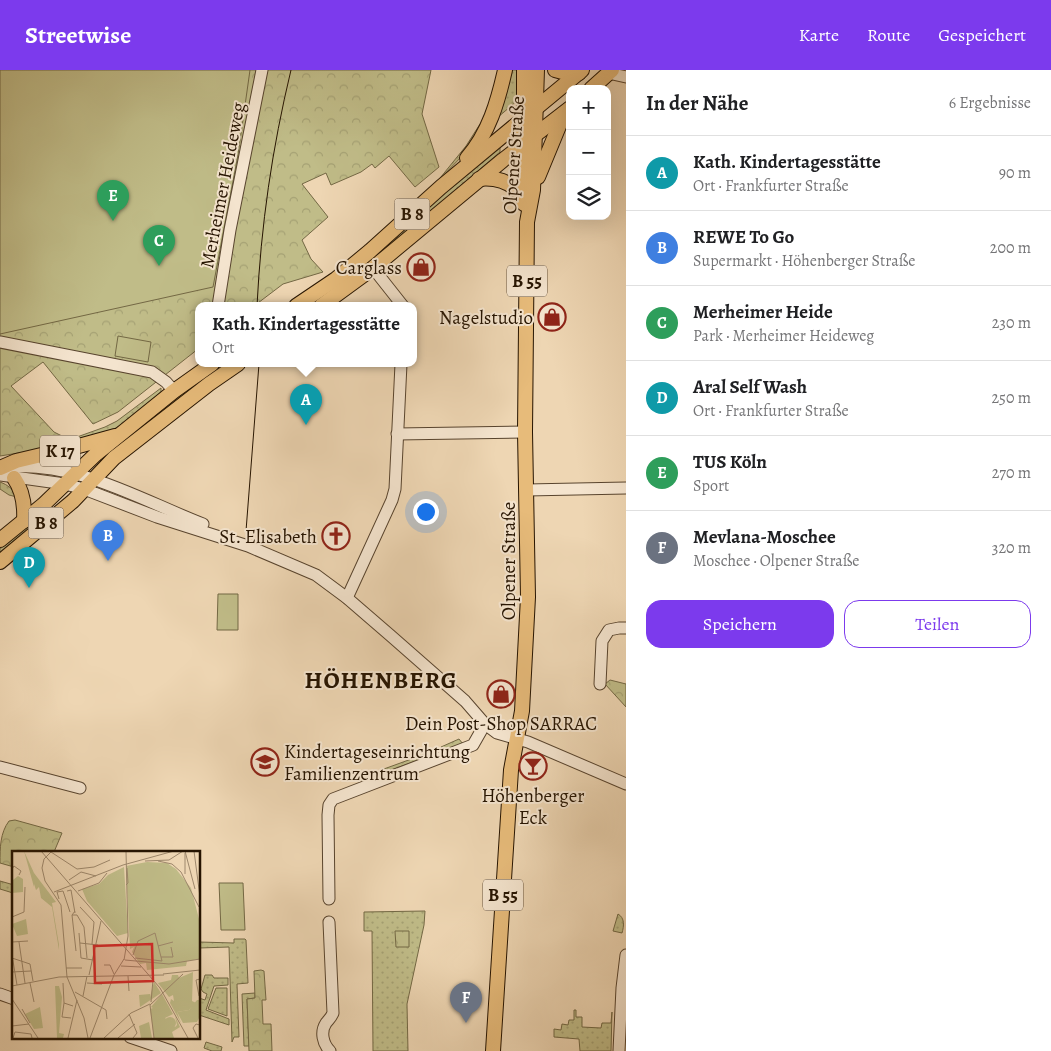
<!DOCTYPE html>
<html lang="de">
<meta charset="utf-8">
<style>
:root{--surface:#fff;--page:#f6f6f6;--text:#202124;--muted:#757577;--line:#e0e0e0;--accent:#7c3aed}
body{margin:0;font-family:Alegreya,serif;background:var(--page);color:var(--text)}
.controls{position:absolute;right:15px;top:15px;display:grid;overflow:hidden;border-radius:10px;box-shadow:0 5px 20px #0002}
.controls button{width:45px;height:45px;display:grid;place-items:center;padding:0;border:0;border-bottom:1px solid var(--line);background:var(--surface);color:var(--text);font:25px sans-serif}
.you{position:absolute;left:425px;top:441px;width:18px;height:18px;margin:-12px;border:4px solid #fff;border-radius:50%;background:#1a73e8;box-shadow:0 0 0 8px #1a73e833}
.badge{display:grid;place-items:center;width:32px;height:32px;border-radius:50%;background:var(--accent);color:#fff;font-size:16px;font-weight:700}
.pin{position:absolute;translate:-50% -41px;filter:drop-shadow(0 1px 2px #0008)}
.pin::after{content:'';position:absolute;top:26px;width:18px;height:15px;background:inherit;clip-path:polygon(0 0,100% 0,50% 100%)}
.popup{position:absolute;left:195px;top:232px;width:222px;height:65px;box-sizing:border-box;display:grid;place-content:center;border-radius:10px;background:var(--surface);filter:drop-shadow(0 1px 4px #0005);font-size:16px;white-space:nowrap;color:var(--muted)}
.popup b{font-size:19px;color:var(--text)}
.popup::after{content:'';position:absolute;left:50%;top:100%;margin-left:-10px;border:10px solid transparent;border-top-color:var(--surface)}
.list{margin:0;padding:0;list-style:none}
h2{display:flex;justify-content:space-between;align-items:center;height:65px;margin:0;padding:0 20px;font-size:21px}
h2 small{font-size:16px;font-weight:400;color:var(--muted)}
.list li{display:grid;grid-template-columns:32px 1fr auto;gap:15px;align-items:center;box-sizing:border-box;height:75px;padding:0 20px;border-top:1px solid var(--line)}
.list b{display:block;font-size:19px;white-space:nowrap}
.list p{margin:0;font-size:16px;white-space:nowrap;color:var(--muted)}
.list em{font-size:16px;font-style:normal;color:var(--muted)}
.actions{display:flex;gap:10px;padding:15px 20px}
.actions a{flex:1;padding:11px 0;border:1px solid var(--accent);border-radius:15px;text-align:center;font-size:18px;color:var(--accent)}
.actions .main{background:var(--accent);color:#fff}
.icon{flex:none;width:28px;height:28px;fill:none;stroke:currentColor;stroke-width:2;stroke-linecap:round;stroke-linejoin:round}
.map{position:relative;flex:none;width:626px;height:981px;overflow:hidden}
header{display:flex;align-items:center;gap:30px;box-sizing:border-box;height:70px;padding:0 25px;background:var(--accent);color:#fff}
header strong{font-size:24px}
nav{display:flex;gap:28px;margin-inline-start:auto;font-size:18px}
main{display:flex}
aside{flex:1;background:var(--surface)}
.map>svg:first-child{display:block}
</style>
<header>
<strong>Streetwise</strong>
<nav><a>Karte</a><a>Route</a><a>Gespeichert</a></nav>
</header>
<main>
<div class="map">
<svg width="626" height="981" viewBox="0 0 626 981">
<defs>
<pattern id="grass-dots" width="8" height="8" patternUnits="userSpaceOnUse" patternTransform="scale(1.25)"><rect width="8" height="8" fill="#c0bc88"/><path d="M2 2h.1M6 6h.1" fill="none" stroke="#a5a174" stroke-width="1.8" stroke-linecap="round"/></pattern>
<pattern id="park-crowns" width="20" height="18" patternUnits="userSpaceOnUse" patternTransform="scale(1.25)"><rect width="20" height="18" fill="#c0bc88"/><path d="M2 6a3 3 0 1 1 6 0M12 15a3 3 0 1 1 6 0" fill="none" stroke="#a5a174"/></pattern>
</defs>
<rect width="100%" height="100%" fill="#eed6b3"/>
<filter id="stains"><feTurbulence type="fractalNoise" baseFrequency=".004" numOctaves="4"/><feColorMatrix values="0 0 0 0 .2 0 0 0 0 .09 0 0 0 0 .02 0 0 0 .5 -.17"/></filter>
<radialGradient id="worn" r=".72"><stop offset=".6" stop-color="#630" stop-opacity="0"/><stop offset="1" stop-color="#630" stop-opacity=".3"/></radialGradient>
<g fill="url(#grass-dots)" stroke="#736844">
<path d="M 510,0 L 518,0 L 518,30 L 497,48 Z"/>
<path d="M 480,54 L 483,54 L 465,83 L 436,113 L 466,76 Z"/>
<path d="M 500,75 L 500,82 L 367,196 L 311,236 L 305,236 Z"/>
<path d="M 199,309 L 201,310 L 196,315 L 101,391 L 99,389 Z"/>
<path d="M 161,318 L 161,325 L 118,357 L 104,363 L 75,370 L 77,367 L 105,357 L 117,351 Z"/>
<path d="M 0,412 C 8,415 13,419 17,427 L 9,425 L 0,419 Z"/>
<path d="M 45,441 L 47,444 L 0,483 L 0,479 Z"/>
<path d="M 459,669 L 463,674 L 443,681 L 441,677 Z"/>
<path d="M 439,679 L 441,682 L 360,711 L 359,708 Z"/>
<path d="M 0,811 L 14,815 L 13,823 L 0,819 Z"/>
<path d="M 425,841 L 424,855 L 407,934 L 408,981 L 373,981 L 372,861 L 364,861 L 364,842 Z"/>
<path d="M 618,844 C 625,848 624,856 622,863 L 613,861 Z"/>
<path d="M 234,869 L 245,869 L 246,870 L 248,913 L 237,914 L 239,967 L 234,967 L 232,972 L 229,877 L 199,878 L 199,872 L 234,873 Z"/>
<path d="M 205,905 L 212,905 L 214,908 L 228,908 L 228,915 L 214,916 L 206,940 L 229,949 L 229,955 L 199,945 L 199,928 L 205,930 L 207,924 L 203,922 L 201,919 Z"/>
<path d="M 216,918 L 227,918 L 227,946 L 208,939 Z"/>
<path d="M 255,923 L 255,928 L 247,929 L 249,976 L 244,976 L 242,924 Z"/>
<path d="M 574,940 L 576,940 L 576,947 L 582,947 L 582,957 L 601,958 L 602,953 L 611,953 L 612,942 L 611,981 L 580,981 L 579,969 L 554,967 L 554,959 L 561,960 L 562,954 L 568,955 L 569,950 L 574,950 Z"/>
<path d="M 206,972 L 222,977 L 221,981 L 212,981 L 204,978 Z"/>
</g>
<g fill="url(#park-crowns)" stroke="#736844">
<path d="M 0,0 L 431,0 L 422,44 L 439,97 L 415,117 L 389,86 L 375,98 L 372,94 L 361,102 L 331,115 L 326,103 L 302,114 L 328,147 L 302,170 L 311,189 L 323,202 L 283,214 L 254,236 L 198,236 L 198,279 L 118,342 L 93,354 L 43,292 L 11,316 L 54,362 L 66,368 L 68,375 L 0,386 Z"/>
<path d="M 610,610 L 626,614 L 626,637 L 605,614 Z"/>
<path d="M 15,750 L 62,763 L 54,782 L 14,782 L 14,797 L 0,793 C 0,778 0,763 9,751 Z"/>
<path d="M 395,861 L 409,861 L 409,877 L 396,877 Z"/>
<path d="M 261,900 L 264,901 L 266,930 L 262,930 L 263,954 L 271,954 L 272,981 L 249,981 L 247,929 L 255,928 L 254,901 Z"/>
</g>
<g fill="#c0bc88" stroke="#736844">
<path d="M 0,0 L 250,0 L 238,85 L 213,217 L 0,264 Z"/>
<path d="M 118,266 L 151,272 L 148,292 L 115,286 Z"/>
<path d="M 218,524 L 238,524 L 238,560 L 217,560 Z"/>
<path d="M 219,813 L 243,813 L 245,860 L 221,860 Z"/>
</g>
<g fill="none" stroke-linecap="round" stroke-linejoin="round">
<g stroke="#58442e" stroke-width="13">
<g id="minor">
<path d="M 608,3 L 626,7"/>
<path d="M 373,198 L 403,236"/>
<path d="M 218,236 L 230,160 L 262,0"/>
<path d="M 0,272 L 152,302 L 166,312 L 174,321"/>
<path d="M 397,364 L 525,362"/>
<path d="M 7,397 C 77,391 141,430 203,454"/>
<path d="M 0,405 L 65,414 L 84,419 L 157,447 L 248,476 L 316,505 L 347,528 L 391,566 L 465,631 L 485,654 L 497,663 L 528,672 L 626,714"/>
<path d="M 527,420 L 626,418"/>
<path d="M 347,528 L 392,430 L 395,419 L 401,294"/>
<path d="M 600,614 L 602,571 L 609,560 L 619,558 L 626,558"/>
<path d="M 0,697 L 80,718"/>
<path d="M 329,829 L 328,745 L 329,735 L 333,729 L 473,675 L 485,654"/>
<path d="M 329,852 L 333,943 C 331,948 329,949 326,953 C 320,962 323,974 330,981"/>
<path d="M 0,924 L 14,929"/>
<path d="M 130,967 L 171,981"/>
<path d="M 619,981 L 622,918 L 626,885"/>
</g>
</g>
<g stroke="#261401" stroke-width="16">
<g id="major">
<path d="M 555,0 L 566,3 L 579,3"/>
<path d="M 591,19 L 612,0"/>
<path d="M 467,88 C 489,63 498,31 505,0"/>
<path d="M 538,107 L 564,44"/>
<path d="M 479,109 C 498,107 514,113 524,129"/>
<path d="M 524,134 L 524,0"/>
<path d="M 296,236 L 336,209 L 370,181 L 441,117 L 582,0"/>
<path d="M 321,236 L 373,198 L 503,90 L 570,38"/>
<path d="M 0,398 L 16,391 L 75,377 L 115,366"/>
<path d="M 14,408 C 23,421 25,435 24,451"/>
<path d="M 0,470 L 43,435 L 96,384 L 174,321 L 212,294"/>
<path d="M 0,492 L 73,431 L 114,388 L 209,314 L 238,294"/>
<path d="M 493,981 L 511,700 L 522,641 L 528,527 L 525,362 L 527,152 L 533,120 L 537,0"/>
</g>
</g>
<use href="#minor" stroke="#f4e4ce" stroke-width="11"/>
<use href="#major" stroke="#e7bb7a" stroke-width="14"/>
<g stroke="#261401" stroke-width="1">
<path d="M 257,236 C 261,155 272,79 291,0"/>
<path d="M 246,461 L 259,294"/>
</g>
</g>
<defs>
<g id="shop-ring" transform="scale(1.4375)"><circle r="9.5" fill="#f4e4ce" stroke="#8f2418" stroke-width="1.5"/><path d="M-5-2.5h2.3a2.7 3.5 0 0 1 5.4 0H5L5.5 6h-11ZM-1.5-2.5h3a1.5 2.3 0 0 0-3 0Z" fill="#8f2418"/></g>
<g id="church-ring" transform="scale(1.4375)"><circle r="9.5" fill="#f4e4ce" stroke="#8f2418" stroke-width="1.5"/><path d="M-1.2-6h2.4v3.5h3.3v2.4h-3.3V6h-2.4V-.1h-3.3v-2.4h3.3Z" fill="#8f2418"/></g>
<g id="school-ring" transform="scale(1.4375)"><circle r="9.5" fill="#f4e4ce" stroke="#8f2418" stroke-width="1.5"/><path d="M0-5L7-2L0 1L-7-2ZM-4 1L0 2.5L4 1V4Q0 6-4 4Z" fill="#8f2418"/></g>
<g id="bar-ring" transform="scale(1.4375)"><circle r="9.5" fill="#f4e4ce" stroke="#8f2418" stroke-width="1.5"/><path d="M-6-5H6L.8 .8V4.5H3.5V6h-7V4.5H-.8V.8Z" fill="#8f2418"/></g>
</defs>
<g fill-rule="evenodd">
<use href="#shop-ring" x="421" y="197"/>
<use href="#shop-ring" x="552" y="247"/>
<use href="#church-ring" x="336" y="466"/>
<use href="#shop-ring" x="501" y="624"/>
<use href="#school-ring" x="265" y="692"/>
<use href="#bar-ring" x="533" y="696"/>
</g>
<g text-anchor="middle" stroke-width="4" stroke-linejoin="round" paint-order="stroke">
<g fill="#f4e4ce" stroke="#64523e" stroke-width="1">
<rect x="394.5" y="128.5" width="35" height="31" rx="4"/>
<rect x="507" y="195.5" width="40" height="31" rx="4"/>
<rect x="40" y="365.5" width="40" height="31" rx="4"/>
<rect x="28.5" y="437.5" width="35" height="31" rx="4"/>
<rect x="483" y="809.5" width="40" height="31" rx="4"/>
</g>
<g font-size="18" font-weight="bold" fill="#261401">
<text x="412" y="150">B 8</text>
<text x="527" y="217">B 55</text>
<text x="60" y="387">K 17</text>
<text x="46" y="459">B 8</text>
<text x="503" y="831">B 55</text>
</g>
<g font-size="19" fill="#261401" stroke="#f4e4ce">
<text transform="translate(513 85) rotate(-86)" y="7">Olpener Straße</text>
<text transform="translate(222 115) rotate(-79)" y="7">Merheimer Heideweg</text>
<text transform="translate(508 491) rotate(-90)" y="7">Olpener Straße</text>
</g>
<g font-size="19" fill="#261401" stroke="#f4e4ce" text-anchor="end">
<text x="402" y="204">Carglass</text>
<text x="533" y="254">Nagelstudio</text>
<text x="317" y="473">St. Elisabeth</text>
<text x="501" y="660" text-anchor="middle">Dein Post-Shop SARRAC</text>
<text x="284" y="688" text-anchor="start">Kindertageseinrichtung<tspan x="284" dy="22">Familienzentrum</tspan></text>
<text x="533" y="732" text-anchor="middle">Höhenberger<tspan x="533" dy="22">Eck</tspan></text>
</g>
<g font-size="24" font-weight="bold" letter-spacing="1" fill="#261401" stroke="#f4e4ce">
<text x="381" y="618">HÖHENBERG</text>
</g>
</g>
<g transform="translate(12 781)">
<rect width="188" height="188" fill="#eed6b3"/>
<path d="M 12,0 L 22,22 L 44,51 L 40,52 L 47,94 L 47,99 L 40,56 L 29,47 L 27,36 L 24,39 L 22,33 L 22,36 Z" fill="#c0bc88"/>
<path d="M 181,121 L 180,150 L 184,152 L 177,159 L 165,161 L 169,172 L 158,152 L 159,148 L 162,150 L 161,144 L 157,146 L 146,132 L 159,129 L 160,124 L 166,124 L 167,127 ZM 150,143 L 161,163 L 153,167 L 163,176 L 165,174 L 163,165 L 168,176 L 160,181 L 162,187 L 142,187 L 138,158 L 141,157 L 139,156 Z" fill="#c0bc88"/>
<path d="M 112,16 L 116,82 L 105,85 L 75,50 L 70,38 L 87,33 L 96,24 Z" fill="#c0bc88"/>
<path d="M 135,11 L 155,12 L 164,18 L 179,37 L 187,68 L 187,108 L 175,110 L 174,115 L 135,119 L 134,112 L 128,113 L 120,101 L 122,96 L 118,98 L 114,15 ZM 28,156 L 31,177 L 22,178 L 13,163 Z" fill="#c0bc88"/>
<path d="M 132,12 L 136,31 L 123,34 L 124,51 L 119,52 L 117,17 ZM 6,25 L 11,28 L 11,41 L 0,42 L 1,29 ZM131 53a7 7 0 1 1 14 0a7 7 0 1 1-14 0ZM125 74a7 7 0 1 1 14 0a7 7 0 1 1-14 0ZM 14,68 L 16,83 L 5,85 L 0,73 ZM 142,82 L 150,109 L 127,106 L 124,94 ZM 142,131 L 149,142 L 128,156 L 127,144 L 138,143 L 138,146 ZM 43,135 L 47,135 L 50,146 L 47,182 L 52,183 L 51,187 L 45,187 ZM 185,149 L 187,149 L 187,167 L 185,171 L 171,172 L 165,161 L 177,159 ZM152 172a6 6 0 1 1 12 0a6 6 0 1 1-12 0ZM 137,171 L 140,187 L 129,187 L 127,175 Z" fill="#c0bc88"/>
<path fill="none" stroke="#9e886c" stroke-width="1" d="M 29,0 L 148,137 L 176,187M 55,0 L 73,0M 173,0 L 183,38M 182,0 L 188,46M 133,10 L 157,9 L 171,0M 146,10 L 160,13 L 169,21 L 187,56M 0,18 L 2,15 L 9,20 L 7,24M 173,23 L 173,2M 57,29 L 69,21 L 84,25M 114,34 L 116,32 L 115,17M 55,40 L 59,39 L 63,62M 66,40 L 87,32 L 95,22M 42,41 L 111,14 L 162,0M 47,48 L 45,41 L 51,40 L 58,61M 68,56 L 82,71 L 80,93M 63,60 L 60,64 L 65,64 L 72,76 L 75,107M 60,64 L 64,100M 0,66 L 12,61 L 13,36M 67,82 L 69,107 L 81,109M 0,91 L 16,90M 7,91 L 13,132M 68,92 L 86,94M 146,95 L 161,91M 0,104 L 5,134M 121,104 L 126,90 L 143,82 L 150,110 L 123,107M 149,106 L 161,106 L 159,96M 0,107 L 18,113 L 21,130M 112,109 L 116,85 L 114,0M 113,109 L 157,113 L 188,108M 92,114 L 98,114 L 102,123M 109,115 L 129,116M 54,117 L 70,117M 0,121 L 19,120M 151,123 L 188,119M 77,124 L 89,70M 116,125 L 117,140M 18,132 L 22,151M 51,132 L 52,152 L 61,155M 75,132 L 90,133M 0,135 L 47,126 L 152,124M 63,141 L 94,159 L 95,168M 71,145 L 75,125M 187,145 L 184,129 L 188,128M 0,148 L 26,187M 139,151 L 141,129M 52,152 L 50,166 L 59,167M 10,158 L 18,172M 117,163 L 125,182 L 121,187M 0,175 L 17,173M 1,187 L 3,181 L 19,183 L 20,187M 56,187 L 65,149M 76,187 L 72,167 L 55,126 L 49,54 L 33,30 L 30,17 L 32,8 L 39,1 L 65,18 L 82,16 L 98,9M 78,187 L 102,124 L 112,108M 92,187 L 119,162 L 138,153M 106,187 L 123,173M 142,187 L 138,154 L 171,123M 186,187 L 181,177 L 184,173 L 188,174"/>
<path fill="#d62828" fill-opacity="0.15" stroke="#d62828" stroke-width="2.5" d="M 140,93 L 141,130 L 83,132 L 82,95 Z"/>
<rect width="188" height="188" fill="none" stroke="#261401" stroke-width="2.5"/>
</g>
<rect width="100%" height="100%" filter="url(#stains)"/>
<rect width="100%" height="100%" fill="url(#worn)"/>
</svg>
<div class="controls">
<button>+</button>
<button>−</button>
<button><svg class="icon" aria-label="layers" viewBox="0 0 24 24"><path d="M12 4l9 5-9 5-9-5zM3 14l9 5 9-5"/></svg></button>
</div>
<div class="you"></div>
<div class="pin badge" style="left:306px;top:355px;background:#0f9aa8">A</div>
<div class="popup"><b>Kath. Kindertagesstätte</b>Ort</div>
<div class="pin badge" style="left:108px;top:491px;background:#3f7fe0">B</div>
<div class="pin badge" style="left:159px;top:196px;background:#2e9e5b">C</div>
<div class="pin badge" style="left:29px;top:518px;background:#0f9aa8">D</div>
<div class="pin badge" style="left:113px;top:151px;background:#2e9e5b">E</div>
<div class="pin badge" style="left:466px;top:953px;background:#6b7280">F</div>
</div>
<aside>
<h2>In der Nähe<small>6 Ergebnisse</small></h2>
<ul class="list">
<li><span class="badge" style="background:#0f9aa8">A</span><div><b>Kath. Kindertagesstätte</b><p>Ort · Frankfurter Straße</p></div><em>90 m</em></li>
<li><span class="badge" style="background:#3f7fe0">B</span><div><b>REWE To Go</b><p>Supermarkt · Höhenberger Straße</p></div><em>200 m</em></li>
<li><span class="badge" style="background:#2e9e5b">C</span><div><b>Merheimer Heide</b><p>Park · Merheimer Heideweg</p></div><em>230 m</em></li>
<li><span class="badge" style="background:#0f9aa8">D</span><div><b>Aral Self Wash</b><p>Ort · Frankfurter Straße</p></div><em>250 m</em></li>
<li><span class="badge" style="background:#2e9e5b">E</span><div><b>TUS Köln</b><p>Sport</p></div><em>270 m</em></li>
<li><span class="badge" style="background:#6b7280">F</span><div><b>Mevlana-Moschee</b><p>Moschee · Olpener Straße</p></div><em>320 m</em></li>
</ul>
<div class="actions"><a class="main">Speichern</a><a>Teilen</a></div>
</aside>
</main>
